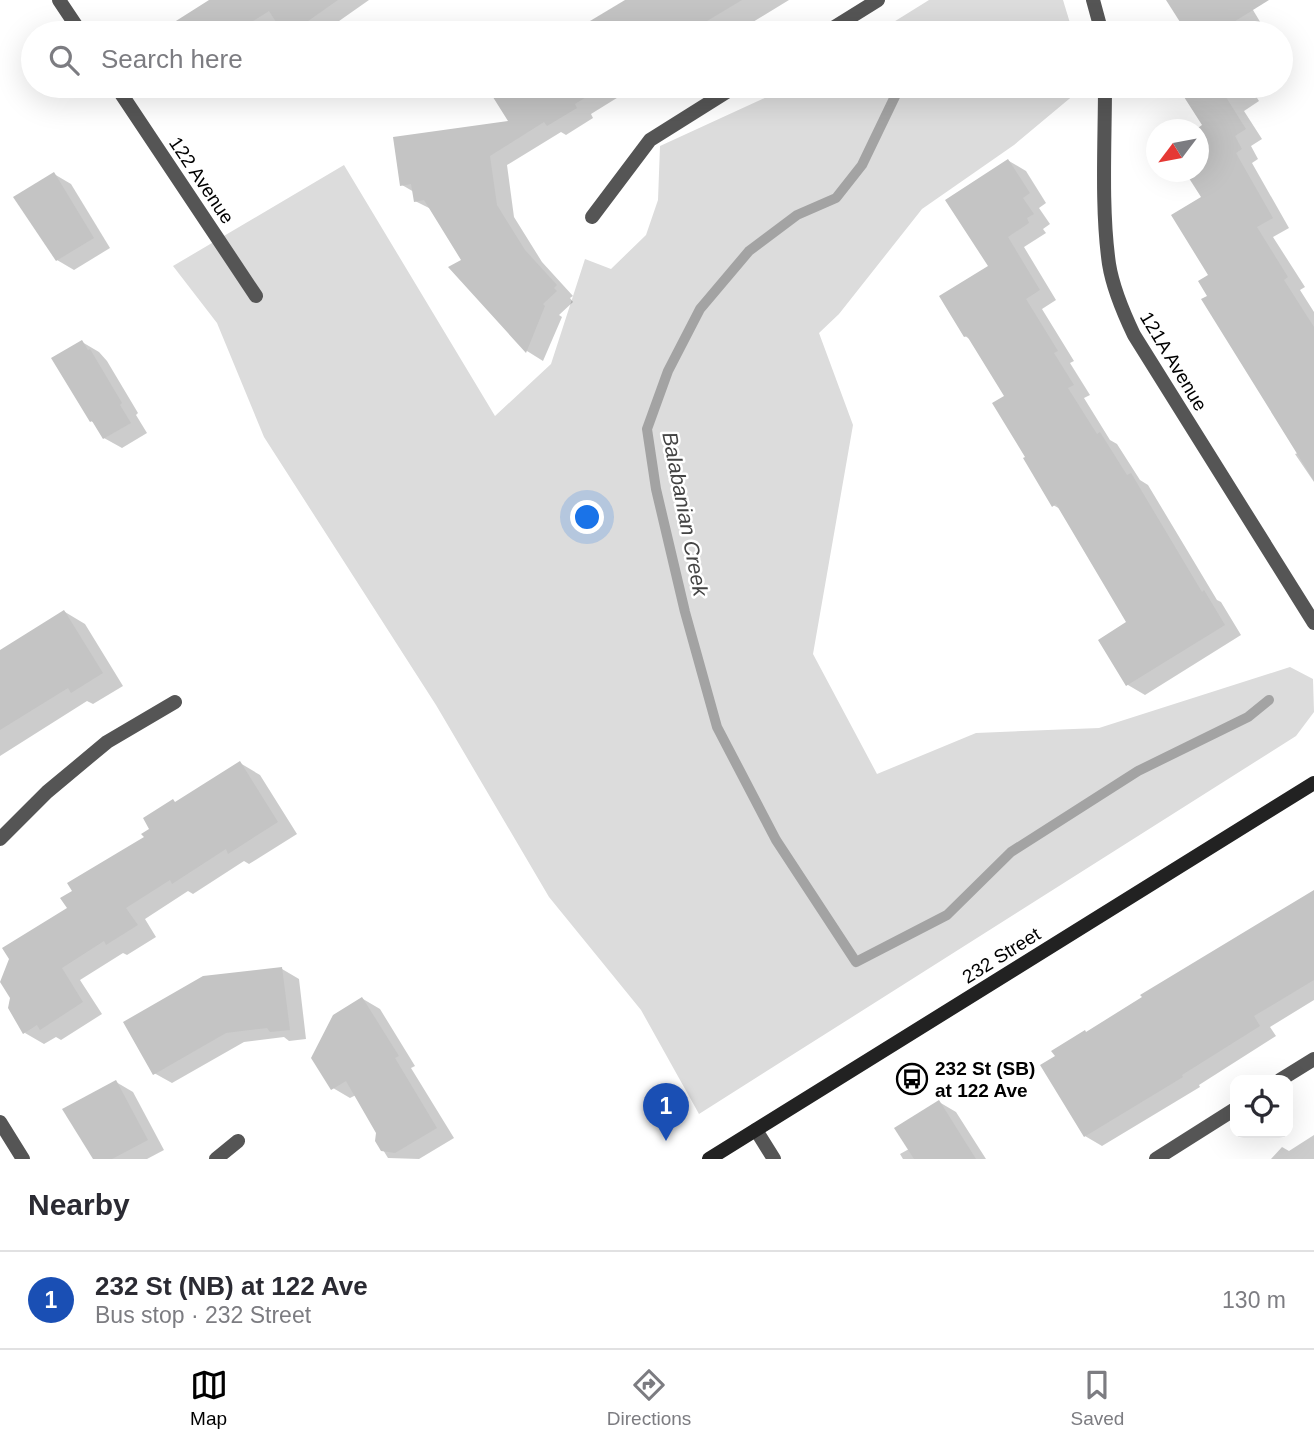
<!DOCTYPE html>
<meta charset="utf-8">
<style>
:root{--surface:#fff;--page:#f2f2f3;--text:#2b2b33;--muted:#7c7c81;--line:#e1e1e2;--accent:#000}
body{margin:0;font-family:Helvetica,sans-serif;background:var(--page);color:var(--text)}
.controls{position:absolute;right:21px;bottom:21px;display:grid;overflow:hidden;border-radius:14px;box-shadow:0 7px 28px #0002}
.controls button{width:63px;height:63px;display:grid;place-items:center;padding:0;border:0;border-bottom:2px solid var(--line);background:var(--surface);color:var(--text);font:35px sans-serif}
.compass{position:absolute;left:1146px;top:119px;width:63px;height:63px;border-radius:50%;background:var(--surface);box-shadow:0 7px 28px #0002;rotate:238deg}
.you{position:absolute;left:588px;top:518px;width:24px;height:24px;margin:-18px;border:5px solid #fff;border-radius:50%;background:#1a73e8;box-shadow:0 0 0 10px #1a73e833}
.badge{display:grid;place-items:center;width:46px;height:46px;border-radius:50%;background:var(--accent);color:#fff;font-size:23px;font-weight:700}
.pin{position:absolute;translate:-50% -58px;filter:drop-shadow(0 2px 4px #0008)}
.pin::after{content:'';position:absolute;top:37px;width:24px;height:21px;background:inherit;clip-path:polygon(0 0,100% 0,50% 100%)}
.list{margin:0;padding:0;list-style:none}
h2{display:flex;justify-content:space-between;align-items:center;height:91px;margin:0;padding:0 28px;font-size:30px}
h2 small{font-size:23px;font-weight:400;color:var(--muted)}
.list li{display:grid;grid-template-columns:46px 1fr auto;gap:21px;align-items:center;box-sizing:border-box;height:98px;padding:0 28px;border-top:2px solid var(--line)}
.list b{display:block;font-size:26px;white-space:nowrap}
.list p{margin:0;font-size:23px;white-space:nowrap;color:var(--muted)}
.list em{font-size:23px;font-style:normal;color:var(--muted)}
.icon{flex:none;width:38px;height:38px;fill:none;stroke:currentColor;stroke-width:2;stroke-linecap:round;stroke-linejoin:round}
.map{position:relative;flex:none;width:1314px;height:1159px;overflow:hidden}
.search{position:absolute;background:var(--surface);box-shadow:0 7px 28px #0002;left:21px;right:21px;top:21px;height:77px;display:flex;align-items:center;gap:18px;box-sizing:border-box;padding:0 24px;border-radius:38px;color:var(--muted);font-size:26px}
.sheet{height:189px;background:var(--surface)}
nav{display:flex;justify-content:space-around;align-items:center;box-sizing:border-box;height:98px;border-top:2px solid var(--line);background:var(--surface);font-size:19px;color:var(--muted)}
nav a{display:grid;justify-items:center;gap:4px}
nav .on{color:var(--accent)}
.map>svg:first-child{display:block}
</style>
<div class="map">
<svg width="1314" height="1159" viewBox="0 0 1314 1159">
<rect width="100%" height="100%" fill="#fff"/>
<g fill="#dcdcdc">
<path d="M 929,0 L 1063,0 L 1073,33 L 876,33 Z"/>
<path d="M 791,86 L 1081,86 L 1081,89 L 1014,145 L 922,209 L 839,314 L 819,333 L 853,425 L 813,654 L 877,774 L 976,733 L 1099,728 L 1290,667 L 1313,679 L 1314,712 L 1296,736 L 699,1114 L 641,1010 L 549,897 L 436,705 L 264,437 L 217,323 L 173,266 L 344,165 L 495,416 L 551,364 L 585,259 L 611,269 L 646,235 L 658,200 L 660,146 Z"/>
</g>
<g fill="#0003">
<path d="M 212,0 L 369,0 L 322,33 L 285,33 L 280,25 L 266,33 L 161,33 Z"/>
<path d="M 646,0 L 789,0 L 738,31 L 731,27 L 720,33 L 563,33 L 578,24 L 584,27 Z"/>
<path d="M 1174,0 L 1247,0 L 1262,25 L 1248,33 L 1183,33 L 1177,24 L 1182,22 Z"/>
<path d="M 194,86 L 223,86 L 209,94 Z"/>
<path d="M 488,86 L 648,86 L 640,91 L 633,88 L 591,114 L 593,118 L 566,135 L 561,132 L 507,165 L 514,217 L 542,262 L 573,296 L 570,298 L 573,302 L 559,315 L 562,317 L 543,361 L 527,351 L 451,268 L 463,260 L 431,209 L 415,201 L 414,192 L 402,185 L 511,123 Z"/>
<path d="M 1185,86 L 1256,87 L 1252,90 L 1259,101 L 1244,111 L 1262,139 L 1251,146 L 1258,159 L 1252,163 L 1289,228 L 1273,237 L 1305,287 L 1300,290 L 1314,312 L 1314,482 L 1295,454 L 1298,453 L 1209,296 L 1210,276 L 1203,197 L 1187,172 L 1198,172 L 1198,130 L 1204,126 L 1181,89 Z"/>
<path d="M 1009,161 L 1026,171 L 1046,203 L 1039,208 L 1050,224 L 1043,229 L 1046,233 L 1024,247 L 1056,300 L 1042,309 L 1074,361 L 1070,363 L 1090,395 L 1084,398 L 1110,440 L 1117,444 L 1140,480 L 1148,485 L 1217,600 L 1221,602 L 1241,635 L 1145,695 L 1128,685 L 1129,623 L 1062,510 L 1053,505 L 1028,457 L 1006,397 L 971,340 L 965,336 L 990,267 Z"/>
<path d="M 54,174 L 71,184 L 110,248 L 74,270 L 57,260 Z"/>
<path d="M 82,342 L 99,352 L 107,361 L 138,413 L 136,415 L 147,433 L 122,448 L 104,438 L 95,423 L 91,421 Z"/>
<path d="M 65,612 L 85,624 L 123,686 L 93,704 L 87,701 L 0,756 L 0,652 Z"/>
<path d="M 240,763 L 260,775 L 297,834 L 249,864 L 244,861 L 193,894 L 188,891 L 145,919 L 156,937 L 127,955 L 123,953 L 80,980 L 102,1014 L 61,1040 L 56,1037 L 44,1044 L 25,1033 L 69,908 L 146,838 L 177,803 Z"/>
<path d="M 1314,891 L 1314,1000 L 1270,1027 L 1276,1036 L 1199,1085 L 1200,1087 L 1102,1146 L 1085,1136 L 1144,998 Z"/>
<path d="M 282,969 L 299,979 L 306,1039 L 289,1041 L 284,1037 L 244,1042 L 172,1083 L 154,1073 Z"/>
<path d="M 363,999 L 380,1009 L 415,1066 L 411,1068 L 454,1138 L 419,1159 L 388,1158 L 377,1140 L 378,1132 L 356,1095 L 350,1098 L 333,1088 Z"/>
<path d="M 116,1082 L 133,1092 L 164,1150 L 147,1159 L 95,1159 Z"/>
<path d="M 939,1102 L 956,1112 L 986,1159 L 903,1159 L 900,1154 L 909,1149 Z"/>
<path d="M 1314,1135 L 1314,1159 L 1271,1159 L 1282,1147 L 1289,1151 Z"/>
</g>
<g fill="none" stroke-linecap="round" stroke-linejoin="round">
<path stroke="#a3a3a3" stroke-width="10" d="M 900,86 L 862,165 L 836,198 L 797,215 L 749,251 L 700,309 L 668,371 L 647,429 L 656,489 L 685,612 L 717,727 L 776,840 L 856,962 L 947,915 L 1011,852 L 1138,771 L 1248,717 L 1269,700"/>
</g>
<g fill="#c4c4c4">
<path d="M 209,0 L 338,0 L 291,33 L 283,33 L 269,11 L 234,33 L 157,33 Z"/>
<path d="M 625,0 L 742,0 L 687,33 L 570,33 Z"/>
<path d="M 1166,0 L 1269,0 L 1216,33 L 1187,33 Z"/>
<path d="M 486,86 L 604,86 L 575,104 L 577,108 L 547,126 L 544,122 L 490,156 L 497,205 L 525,250 L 557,285 L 554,288 L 557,291 L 543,304 L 545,306 L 526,353 L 448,267 L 461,260 L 424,200 L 414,202 L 411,184 L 400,186 L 393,137 L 508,121 Z"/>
<path d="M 1177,86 L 1219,86 L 1246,129 L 1235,136 L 1242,149 L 1236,153 L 1273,218 L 1257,227 L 1288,277 L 1284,280 L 1314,327 L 1314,481 L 1201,299 L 1207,296 L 1198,281 L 1208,275 L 1171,215 L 1201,197 L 1185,172 L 1199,172 L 1199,130 L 1195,130 L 1202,125 Z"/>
<path d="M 1008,159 L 1030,193 L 1023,198 L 1034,214 L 1027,218 L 1029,223 L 1008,237 L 1040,290 L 1026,299 L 1058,351 L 1054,353 L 1074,385 L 1068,388 L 1097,434 L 1100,432 L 1127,475 L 1131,473 L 1202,592 L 1204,590 L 1225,625 L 1126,686 L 1098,640 L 1126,622 L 1056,504 L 1052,507 L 1023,458 L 1025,457 L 992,403 L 1004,396 L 967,336 L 964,337 L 939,296 L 988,266 L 945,200 Z"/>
<path d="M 54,172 L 94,238 L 56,261 L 13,197 Z"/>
<path d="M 82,340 L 88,350 L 90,349 L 122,403 L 120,405 L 131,423 L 103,439 L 92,421 L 90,422 L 51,358 Z"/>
<path d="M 64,610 L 103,673 L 71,693 L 68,688 L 0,730 L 0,650 Z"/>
<path d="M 240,761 L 278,822 L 228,854 L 226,849 L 172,884 L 170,880 L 126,908 L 138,925 L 106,945 L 104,941 L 62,968 L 83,1002 L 40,1030 L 37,1025 L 23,1034 L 8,1008 L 10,998 L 0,982 L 9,959 L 2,948 L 67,908 L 60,898 L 72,891 L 67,883 L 144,837 L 141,834 L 149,829 L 143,818 L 173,799 L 175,802 Z"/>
<path d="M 1314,890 L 1314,980 L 1254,1016 L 1260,1026 L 1182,1075 L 1183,1077 L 1084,1137 L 1040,1065 L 1055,1056 L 1051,1051 L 1085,1030 L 1086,1032 L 1142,997 L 1140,995 Z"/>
<path d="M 282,967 L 290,1030 L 270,1032 L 267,1028 L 226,1033 L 153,1075 L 123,1022 L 203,976 Z"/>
<path d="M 362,997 L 399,1056 L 395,1058 L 437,1128 L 395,1153 L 381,1151 L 375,1141 L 376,1133 L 346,1081 L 331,1090 L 311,1058 L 333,1015 Z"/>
<path d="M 116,1080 L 148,1140 L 112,1159 L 93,1159 L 62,1109 Z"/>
<path d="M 939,1100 L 976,1159 L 914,1159 L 894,1128 Z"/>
</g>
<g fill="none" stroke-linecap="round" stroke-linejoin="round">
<g stroke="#555" stroke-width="14">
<path d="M 59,0 L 81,33"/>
<path d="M 1093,0 L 1102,33"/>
<path d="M 825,33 L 878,0"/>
<path d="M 116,86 L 256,296"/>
<path d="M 1105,86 C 1105,142 1101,208 1109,264 C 1113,289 1123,312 1134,335 L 1314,623"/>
<path d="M 592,217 L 650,140 L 736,86"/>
<path d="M 0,839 L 47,792 L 107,742 L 175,702"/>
<path d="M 1280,1080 L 1314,1059"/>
<path d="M 0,1122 L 23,1159"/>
<path d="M 756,1130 L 774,1159"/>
<path d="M 216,1159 L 238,1141"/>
<path d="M 1156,1159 L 1235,1109"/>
</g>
<path stroke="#222" stroke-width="14" d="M 709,1159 L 1314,783"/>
</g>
<defs>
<g id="bus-ring" transform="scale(1.575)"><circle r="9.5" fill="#fff" stroke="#000" stroke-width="1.5"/><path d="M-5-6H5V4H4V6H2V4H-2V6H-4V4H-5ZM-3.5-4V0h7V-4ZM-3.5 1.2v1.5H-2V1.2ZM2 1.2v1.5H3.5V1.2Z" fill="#000"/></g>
</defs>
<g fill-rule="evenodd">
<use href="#bus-ring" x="912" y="1079"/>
</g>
<g text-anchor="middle" stroke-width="5" stroke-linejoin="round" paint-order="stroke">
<g font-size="19" fill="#000" stroke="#fff">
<text transform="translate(202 180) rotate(56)" y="7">122 Avenue</text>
<text transform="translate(1174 361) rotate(59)" y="7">121A Avenue</text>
<text transform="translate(1001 955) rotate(-32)" y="7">232 Street</text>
</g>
<g font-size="19" font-weight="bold" fill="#000" stroke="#fff" text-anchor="start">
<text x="935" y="1075">232 St (SB)<tspan x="935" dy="22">at 122 Ave</tspan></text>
</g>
<g font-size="21" font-style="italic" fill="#444" stroke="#fff">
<text transform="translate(685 514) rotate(79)" y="7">Balabanian Creek</text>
</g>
</g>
</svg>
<div class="controls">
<button><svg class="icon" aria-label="locate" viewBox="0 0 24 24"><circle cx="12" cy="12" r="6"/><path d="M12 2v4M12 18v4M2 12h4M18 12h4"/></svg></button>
</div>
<svg class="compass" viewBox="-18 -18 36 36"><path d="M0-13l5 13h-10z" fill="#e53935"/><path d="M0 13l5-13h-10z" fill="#7c7c81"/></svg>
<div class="you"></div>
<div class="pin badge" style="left:666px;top:1141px;background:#1a4fb4">1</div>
<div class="search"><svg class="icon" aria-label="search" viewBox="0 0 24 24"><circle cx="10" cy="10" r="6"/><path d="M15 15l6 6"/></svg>Search here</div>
</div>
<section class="sheet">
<h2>Nearby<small></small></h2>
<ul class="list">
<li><span class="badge" style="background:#1a4fb4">1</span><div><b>232 St (NB) at 122 Ave</b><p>Bus stop · 232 Street</p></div><em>130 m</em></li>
</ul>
</section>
<nav>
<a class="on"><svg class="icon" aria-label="map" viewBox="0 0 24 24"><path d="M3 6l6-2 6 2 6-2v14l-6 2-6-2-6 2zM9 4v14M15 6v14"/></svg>Map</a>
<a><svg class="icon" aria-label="directions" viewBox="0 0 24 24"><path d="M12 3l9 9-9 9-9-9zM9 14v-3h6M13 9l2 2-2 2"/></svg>Directions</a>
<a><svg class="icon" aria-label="saved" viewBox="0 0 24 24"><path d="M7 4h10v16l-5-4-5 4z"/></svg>Saved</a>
</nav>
